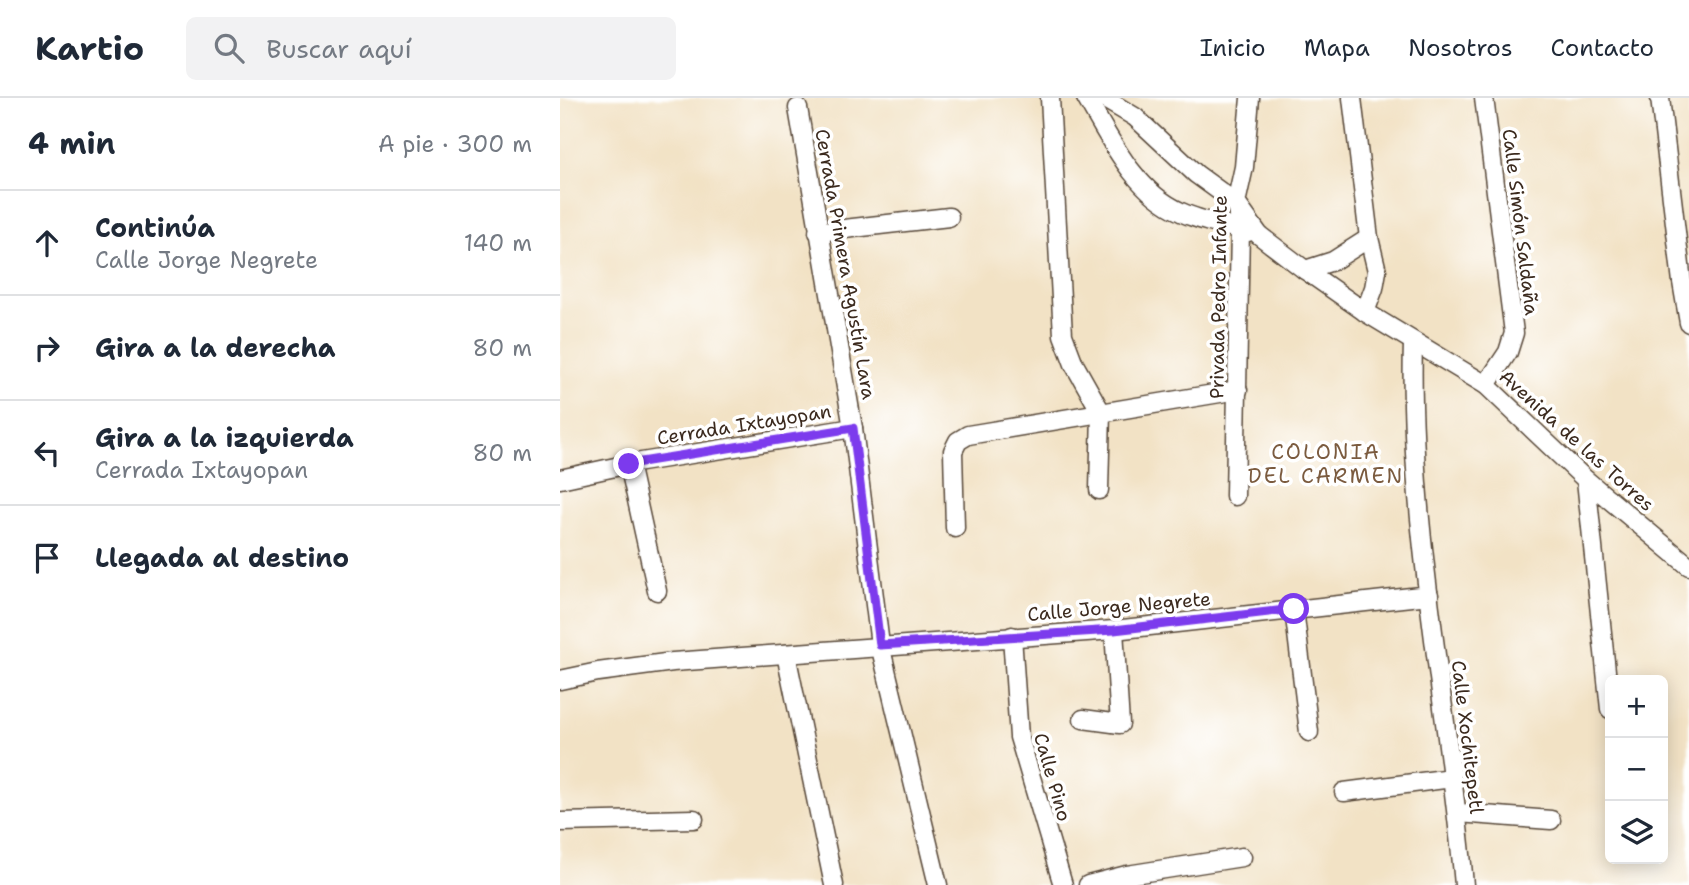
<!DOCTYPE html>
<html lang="es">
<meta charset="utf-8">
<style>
:root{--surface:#fff;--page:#f2f2f3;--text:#1f2937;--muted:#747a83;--line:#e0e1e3}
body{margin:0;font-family:"Shantell Sans",sans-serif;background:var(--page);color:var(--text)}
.controls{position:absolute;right:21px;bottom:21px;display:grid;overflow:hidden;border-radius:10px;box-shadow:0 4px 18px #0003}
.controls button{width:63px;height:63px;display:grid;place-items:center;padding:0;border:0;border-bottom:2px solid var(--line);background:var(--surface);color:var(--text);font:35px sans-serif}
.stop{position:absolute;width:21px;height:21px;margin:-16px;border:5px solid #7c3aed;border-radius:50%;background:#fff}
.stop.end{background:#7c3aed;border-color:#fff;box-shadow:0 2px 7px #0008}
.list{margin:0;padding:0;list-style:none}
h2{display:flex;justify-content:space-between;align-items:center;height:91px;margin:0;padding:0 28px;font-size:30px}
h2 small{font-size:23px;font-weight:400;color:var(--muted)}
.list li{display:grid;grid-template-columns:46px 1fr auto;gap:21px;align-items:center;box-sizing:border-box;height:105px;padding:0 28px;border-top:2px solid var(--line)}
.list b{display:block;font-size:26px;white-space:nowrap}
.list p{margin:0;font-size:23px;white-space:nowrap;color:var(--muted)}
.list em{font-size:23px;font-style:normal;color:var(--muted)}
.icon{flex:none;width:38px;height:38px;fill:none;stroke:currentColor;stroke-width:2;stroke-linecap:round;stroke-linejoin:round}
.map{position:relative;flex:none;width:1129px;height:787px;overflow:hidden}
header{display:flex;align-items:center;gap:42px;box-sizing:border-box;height:98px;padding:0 35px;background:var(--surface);border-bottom:2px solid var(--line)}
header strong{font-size:33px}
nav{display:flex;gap:38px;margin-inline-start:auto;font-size:24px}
.search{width:490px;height:63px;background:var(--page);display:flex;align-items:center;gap:18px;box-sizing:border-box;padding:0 24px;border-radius:10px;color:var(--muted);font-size:26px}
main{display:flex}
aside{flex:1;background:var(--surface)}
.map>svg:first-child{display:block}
</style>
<header>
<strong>Kartio</strong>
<div class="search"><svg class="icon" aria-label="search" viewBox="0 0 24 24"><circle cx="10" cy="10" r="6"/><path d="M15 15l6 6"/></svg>Buscar aquí</div>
<nav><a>Inicio</a><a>Mapa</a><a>Nosotros</a><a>Contacto</a></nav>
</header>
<main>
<aside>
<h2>4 min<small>A pie · 300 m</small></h2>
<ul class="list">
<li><svg class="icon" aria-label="ahead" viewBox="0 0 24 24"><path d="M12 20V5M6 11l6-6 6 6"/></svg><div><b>Continúa</b><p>Calle Jorge Negrete</p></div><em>140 m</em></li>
<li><svg class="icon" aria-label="right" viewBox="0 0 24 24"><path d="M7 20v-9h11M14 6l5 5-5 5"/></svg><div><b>Gira a la derecha</b></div><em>80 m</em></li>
<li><svg class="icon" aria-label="left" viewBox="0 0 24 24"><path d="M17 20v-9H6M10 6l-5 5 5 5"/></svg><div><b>Gira a la izquierda</b><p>Cerrada Ixtayopan</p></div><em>80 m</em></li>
<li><svg class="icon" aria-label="arrive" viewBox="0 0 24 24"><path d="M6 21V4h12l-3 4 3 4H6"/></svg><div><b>Llegada al destino</b></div></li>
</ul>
</aside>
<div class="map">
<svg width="1129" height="787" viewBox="0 0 1129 787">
<rect width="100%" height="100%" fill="#fff"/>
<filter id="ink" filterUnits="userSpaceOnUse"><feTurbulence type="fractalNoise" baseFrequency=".0143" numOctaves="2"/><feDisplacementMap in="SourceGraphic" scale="14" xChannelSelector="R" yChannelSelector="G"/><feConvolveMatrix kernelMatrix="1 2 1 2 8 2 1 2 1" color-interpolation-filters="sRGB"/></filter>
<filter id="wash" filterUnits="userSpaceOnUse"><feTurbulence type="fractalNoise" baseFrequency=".00686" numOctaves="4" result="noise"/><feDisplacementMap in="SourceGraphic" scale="28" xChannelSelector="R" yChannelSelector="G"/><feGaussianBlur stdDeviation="1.57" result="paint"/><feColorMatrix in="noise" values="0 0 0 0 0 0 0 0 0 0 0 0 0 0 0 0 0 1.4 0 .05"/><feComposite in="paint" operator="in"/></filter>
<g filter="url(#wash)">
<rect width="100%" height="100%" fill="#f2e2c5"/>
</g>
<g filter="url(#ink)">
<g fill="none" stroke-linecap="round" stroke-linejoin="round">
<g stroke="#564637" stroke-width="21">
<g id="street">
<path d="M 490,0 L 503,237 L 514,266 L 541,314"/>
<path d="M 526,0 C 551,42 574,93 621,114 C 642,124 666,127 688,134"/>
<path d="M 543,0 L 575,19 L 636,76 L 676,105 L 699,137 L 745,172 L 805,214 L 926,287 L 1026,382 L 1129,468"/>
<path d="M 792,0 L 809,140 L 817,173 L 814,190 L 805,214"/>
<path d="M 924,0 L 954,235 L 948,254 L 926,287"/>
<path d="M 1100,0 L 1122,184 L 1129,225"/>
<path d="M 238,10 L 293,330 L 320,547 L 378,787"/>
<path d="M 258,134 L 389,119"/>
<path d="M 745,172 L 773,163 L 809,140"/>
<path d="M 853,244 C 848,426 888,606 904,787"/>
<path d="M 69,366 L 97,493"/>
<path d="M 0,381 L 69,366 L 293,330"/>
<path d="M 1026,382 L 1050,611"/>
<path d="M 539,392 L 541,314"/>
<path d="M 675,398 L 680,131 L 676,105 L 684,69 L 690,0"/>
<path d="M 395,430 L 393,353 L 398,343 L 408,337 L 678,292"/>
<path d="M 734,511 L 749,634"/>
<path d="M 452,538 L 459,639 L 503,787"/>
<path d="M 226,556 L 274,787"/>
<path d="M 0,582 L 38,574 L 113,564 L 554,532 L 869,497"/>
<path d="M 523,621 L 560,626 L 554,532"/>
<path d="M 784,694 L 892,680"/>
<path d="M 898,715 L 991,722"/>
<path d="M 0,724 L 134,721"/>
<path d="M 528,787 L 567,777 L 682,759"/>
</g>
</g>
<use href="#street" stroke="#fff" stroke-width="18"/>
</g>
</g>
<g fill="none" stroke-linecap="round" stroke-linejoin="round" filter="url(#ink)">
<path stroke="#7c3aed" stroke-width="9" d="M 69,366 L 293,330 L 320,547 L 554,532 L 734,511"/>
</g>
<g text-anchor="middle" stroke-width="7" stroke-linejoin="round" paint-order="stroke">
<g font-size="19" fill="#3b2a1e" stroke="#fff">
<text transform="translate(961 124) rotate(83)" y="7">Calle Simón Saldaña</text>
<text transform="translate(286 166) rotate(80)" y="7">Cerrada Primera Agustín Lara</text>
<text transform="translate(658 199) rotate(-89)" y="7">Privada Pedro Infante</text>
<text transform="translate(184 326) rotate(-9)" y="7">Cerrada Ixtayopan</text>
<text transform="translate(1017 342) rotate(42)" y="7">Avenida de las Torres</text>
<text transform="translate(559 508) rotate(-5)" y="7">Calle Jorge Negrete</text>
<text transform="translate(908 639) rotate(83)" y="7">Calle Xochitepetl</text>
<text transform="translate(493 679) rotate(74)" y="7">Calle Pino</text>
</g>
<g font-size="21" letter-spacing="2" fill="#7b5b3f" stroke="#fff">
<text x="766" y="361">COLONIA<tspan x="766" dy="24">DEL CARMEN</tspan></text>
</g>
</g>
</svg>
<div class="controls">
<button>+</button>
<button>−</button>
<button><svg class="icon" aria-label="layers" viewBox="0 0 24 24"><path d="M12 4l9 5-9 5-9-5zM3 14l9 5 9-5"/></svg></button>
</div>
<div class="stop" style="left:734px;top:511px"></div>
<div class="stop end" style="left:69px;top:366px"></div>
</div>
</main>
